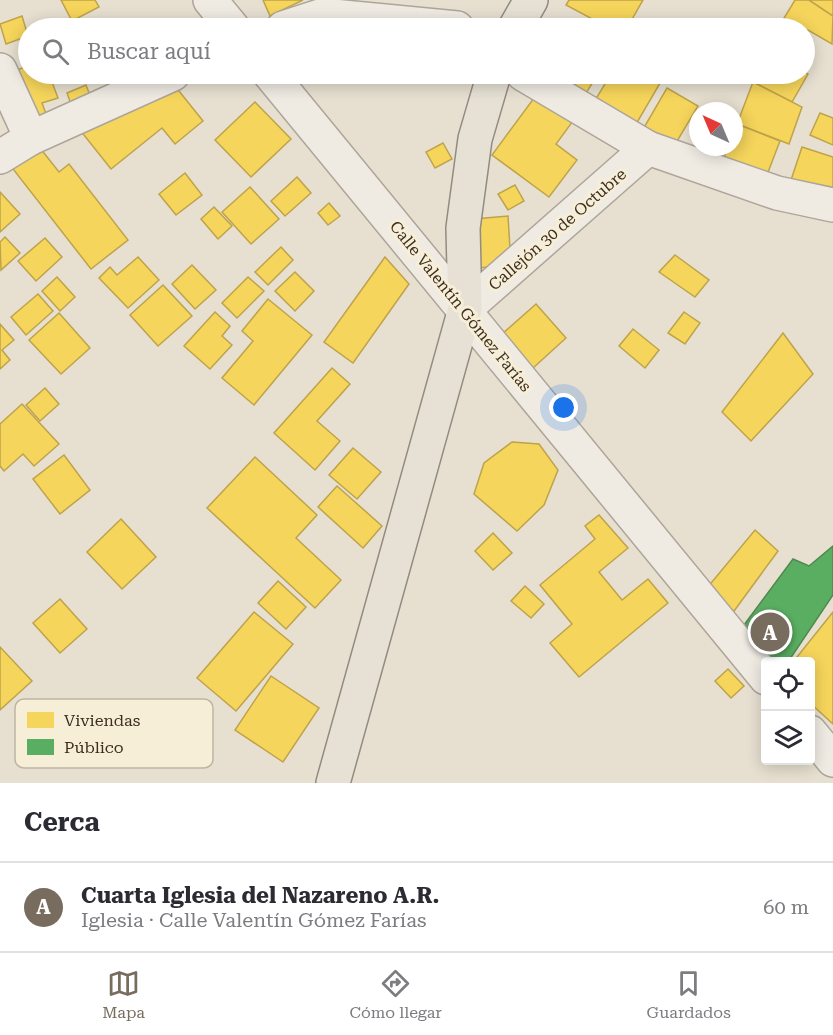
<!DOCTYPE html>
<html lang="es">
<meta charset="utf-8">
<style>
:root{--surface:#fff;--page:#f7f7f7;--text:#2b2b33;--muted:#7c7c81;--line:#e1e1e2;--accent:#786c5e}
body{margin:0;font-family:"Roboto Serif",serif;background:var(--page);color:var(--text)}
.controls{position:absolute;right:18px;bottom:18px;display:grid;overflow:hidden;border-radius:6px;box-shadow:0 3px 15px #0003}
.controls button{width:54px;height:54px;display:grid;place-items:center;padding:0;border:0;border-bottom:2px solid var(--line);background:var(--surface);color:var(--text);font:30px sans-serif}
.compass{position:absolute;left:689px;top:102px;width:54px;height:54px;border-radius:50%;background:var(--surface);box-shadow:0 3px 15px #0003;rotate:316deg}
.you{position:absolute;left:564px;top:408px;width:21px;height:21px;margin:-15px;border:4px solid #fff;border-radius:50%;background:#1a73e8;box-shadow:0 0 0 9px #1a73e833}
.badge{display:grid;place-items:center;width:39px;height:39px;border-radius:50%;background:var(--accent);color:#fff;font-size:20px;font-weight:700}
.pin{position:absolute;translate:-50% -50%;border:3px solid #fff;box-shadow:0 2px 6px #0006}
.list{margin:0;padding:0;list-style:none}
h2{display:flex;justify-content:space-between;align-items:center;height:78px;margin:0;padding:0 24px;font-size:26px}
h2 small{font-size:20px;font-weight:400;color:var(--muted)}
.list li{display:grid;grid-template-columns:39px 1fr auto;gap:18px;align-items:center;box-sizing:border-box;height:90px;padding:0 24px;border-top:2px solid var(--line)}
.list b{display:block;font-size:22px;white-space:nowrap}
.list p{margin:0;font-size:20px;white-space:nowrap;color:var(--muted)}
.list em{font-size:20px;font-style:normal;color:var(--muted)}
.icon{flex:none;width:33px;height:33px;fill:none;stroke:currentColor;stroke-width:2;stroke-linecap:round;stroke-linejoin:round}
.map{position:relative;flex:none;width:833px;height:783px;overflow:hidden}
.search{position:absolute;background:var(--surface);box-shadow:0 3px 15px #0003;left:18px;right:18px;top:18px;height:66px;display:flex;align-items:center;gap:15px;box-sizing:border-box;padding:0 21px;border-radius:33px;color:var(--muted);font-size:22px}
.sheet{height:168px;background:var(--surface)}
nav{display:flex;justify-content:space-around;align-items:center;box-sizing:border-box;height:84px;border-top:2px solid var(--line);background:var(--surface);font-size:16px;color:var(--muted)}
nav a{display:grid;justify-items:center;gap:3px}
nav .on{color:var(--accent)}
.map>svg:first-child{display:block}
</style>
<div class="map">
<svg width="833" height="783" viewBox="0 0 833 783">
<rect width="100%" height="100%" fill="#e7e0d1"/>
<g fill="#f6d55c" stroke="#bea34a" stroke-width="1.5">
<path d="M 61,0 L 95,0 L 99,7 L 72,21 Z"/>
<path d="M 263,0 L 303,0 L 270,16 Z"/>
<path d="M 569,0 L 643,0 L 627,28 L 609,28 L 566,5 Z"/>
<path d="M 795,0 L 809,0 L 833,16 L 832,44 L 808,30 L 804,37 L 804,28 L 778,28 Z"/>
<path d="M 809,0 L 833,0 L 833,16 Z"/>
<path d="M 22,16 L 28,36 L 6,44 L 0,24 Z"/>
<path d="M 654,22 L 665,28 L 650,28 Z"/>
<path d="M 28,66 L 28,74 L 49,74 L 58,98 L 42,103 L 48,119 L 34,125 L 14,71 Z"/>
<path d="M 804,72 L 808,74 L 792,102 L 753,82 L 758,74 Z"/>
<path d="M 541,74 L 598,74 L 583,98 Z"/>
<path d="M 611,74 L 654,74 L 663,78 L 635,126 L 594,102 Z"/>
<path d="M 171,81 L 203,121 L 175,144 L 162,128 L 111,169 L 76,125 Z"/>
<path d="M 753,82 L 802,107 L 789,144 L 737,124 Z"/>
<path d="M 86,85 L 93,103 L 73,110 L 67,93 Z"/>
<path d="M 667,88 L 698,106 L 673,148 L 642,131 Z"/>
<path d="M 537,94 L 573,121 L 556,144 L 577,160 L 549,197 L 492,155 Z"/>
<path d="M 255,102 L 291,139 L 251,177 L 215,140 Z"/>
<path d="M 820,113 L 833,118 L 833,145 L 810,135 Z"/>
<path d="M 737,124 L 780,141 L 765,180 L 722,163 L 728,147 L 734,147 L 734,131 Z"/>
<path d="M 443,143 L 452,159 L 435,168 L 426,152 Z"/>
<path d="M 802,147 L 833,157 L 833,197 L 790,183 Z"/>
<path d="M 40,148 L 59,172 L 69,164 L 128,240 L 91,269 L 13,169 Z"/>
<path d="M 185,173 L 202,195 L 176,215 L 159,194 Z"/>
<path d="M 297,177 L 311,193 L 285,216 L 271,201 Z"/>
<path d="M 515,185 L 524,201 L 508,210 L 498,194 Z"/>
<path d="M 250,187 L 279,219 L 251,244 L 222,212 Z"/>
<path d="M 0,192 L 20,214 L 0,232 Z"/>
<path d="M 329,203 L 340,216 L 328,225 L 318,213 Z"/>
<path d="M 214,207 L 232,226 L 218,239 L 201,219 Z"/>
<path d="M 508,216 L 511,265 L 478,268 L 474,219 Z"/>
<path d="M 5,237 L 20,253 L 1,270 L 0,242 Z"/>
<path d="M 45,238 L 62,257 L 36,281 L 18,261 Z"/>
<path d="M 281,247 L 293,260 L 268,285 L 255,272 Z"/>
<path d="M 675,255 L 709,280 L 695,297 L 659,272 Z"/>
<path d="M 138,257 L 159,280 L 128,308 L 99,278 L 110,267 L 117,275 Z"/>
<path d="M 385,257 L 409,284 L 353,363 L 324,342 Z"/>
<path d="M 192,265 L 216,290 L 195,309 L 172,284 Z"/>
<path d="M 295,272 L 314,291 L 295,311 L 275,291 Z"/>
<path d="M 57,277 L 75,297 L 60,311 L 42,291 Z"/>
<path d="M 248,277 L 264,291 L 237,318 L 222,303 Z"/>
<path d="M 163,285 L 192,316 L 158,346 L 130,315 Z"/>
<path d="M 38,294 L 53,311 L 26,335 L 11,317 Z"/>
<path d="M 268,299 L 312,335 L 254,405 L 222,378 L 253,341 L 242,331 Z"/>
<path d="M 536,304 L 566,338 L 532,369 L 502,334 Z"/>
<path d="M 215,312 L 230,326 L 222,336 L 232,345 L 210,369 L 184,346 Z"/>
<path d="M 684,312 L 700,323 L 685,344 L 668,333 Z"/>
<path d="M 59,313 L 90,348 L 61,374 L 29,340 Z"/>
<path d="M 0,324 L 14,340 L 2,350 L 10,360 L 0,369 Z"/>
<path d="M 633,329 L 659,350 L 645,368 L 619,346 Z"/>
<path d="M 783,333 L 813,374 L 751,441 L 722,412 Z"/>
<path d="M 332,368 L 350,384 L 317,421 L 340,441 L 315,470 L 274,433 Z"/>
<path d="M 45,388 L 59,404 L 40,421 L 26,405 Z"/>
<path d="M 22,404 L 59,444 L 34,466 L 23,454 L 4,471 L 0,466 L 0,424 Z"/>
<path d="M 512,442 L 539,444 L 558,470 L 544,505 L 517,531 L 474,494 L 484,463 Z"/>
<path d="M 353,448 L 381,472 L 357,499 L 329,475 Z"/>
<path d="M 64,455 L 90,490 L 60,514 L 33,479 Z"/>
<path d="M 255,457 L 317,515 L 296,538 L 341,580 L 315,608 L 207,508 Z"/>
<path d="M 337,486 L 382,526 L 363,548 L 318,507 Z"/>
<path d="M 599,515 L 628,548 L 599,572 L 622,600 L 648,579 L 668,603 L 579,677 L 550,643 L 572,624 L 540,585 L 595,539 L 585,526 Z"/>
<path d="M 121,519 L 156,557 L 122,589 L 87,552 Z"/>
<path d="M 755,530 L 778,551 L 726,622 L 702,594 Z"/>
<path d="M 493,533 L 512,553 L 493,570 L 475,551 Z"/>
<path d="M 278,581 L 306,607 L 286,629 L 258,603 Z"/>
<path d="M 525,586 L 544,604 L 531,618 L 511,601 Z"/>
<path d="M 60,599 L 87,629 L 60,653 L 33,623 Z"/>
<path d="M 254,612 L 293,644 L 236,711 L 197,678 Z"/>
<path d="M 833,612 L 833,724 L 810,703 L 810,662 L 793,662 Z"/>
<path d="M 0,647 L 32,681 L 0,710 Z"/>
<path d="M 728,669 L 744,686 L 731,698 L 715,681 Z"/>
<path d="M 271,676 L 319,708 L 283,762 L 235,730 Z"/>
</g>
<path fill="#5aae61" stroke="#51884e" stroke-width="1.5" d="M 833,546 L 833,595 L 788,662 L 776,662 L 738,633 L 793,559 L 809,566 Z"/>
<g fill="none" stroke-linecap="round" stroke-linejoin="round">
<g stroke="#ada599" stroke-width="36">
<g id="minor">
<path d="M 210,0 L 233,28"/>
<path d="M 283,28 L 323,15 L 457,28"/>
<path d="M 0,70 L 31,138"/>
<path d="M 270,74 C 436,274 600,476 766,678"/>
<path d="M 523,74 L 648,148 L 777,193 L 833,205"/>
<path d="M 0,157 L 31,138 L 173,74"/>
<path d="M 465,309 L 648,148"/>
<path d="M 810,732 L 833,760"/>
</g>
</g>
<g stroke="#928b80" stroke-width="36">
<g id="major">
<path d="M 515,28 L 531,0"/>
<path d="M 333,783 L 465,309 L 463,228 L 475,139 L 494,74"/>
</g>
</g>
<use href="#minor" stroke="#efebe3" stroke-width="33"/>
<use href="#major" stroke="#e6e1d4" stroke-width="33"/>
</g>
<g text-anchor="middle" stroke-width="6" stroke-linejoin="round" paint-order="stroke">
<g font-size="16" fill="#3d2e20" stroke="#f7eed8">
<text transform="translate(557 229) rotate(-41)" y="6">Callejón 30 de Octubre</text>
<text transform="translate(461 306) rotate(51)" y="6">Calle Valentín Gómez Farías</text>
</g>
</g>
<rect x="15" y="699" width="198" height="69" rx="9" fill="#f7eed8" stroke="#bfb4a1" stroke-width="1.5"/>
<rect x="27" y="712" width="27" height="16" fill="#f6d55c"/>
<rect x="27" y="739" width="27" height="16" fill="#5aae61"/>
<g font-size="16" fill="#3d2e20">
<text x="64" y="726">Viviendas</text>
<text x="64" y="753">Público</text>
</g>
</svg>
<div class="controls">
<button><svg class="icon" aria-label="locate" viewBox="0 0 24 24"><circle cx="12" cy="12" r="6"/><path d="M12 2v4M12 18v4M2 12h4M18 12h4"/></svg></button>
<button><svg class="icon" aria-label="layers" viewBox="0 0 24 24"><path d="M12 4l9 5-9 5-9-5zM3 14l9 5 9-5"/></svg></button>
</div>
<svg class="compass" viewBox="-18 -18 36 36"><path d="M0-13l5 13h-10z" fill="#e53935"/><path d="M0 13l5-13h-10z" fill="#7c7c81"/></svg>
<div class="you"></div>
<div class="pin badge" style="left:770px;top:632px">A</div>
<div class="search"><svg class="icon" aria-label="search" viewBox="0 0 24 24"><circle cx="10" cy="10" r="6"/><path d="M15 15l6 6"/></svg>Buscar aquí</div>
</div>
<section class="sheet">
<h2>Cerca<small></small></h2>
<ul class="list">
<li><span class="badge">A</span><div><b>Cuarta Iglesia del Nazareno A.R.</b><p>Iglesia · Calle Valentín Gómez Farías</p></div><em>60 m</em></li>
</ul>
</section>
<nav>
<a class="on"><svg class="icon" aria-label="map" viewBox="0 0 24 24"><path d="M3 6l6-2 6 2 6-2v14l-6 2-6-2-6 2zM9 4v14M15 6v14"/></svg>Mapa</a>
<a><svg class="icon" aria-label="directions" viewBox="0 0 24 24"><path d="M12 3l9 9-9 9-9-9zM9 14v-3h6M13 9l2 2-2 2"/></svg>Cómo llegar</a>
<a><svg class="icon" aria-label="saved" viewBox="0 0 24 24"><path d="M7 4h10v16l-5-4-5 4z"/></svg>Guardados</a>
</nav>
